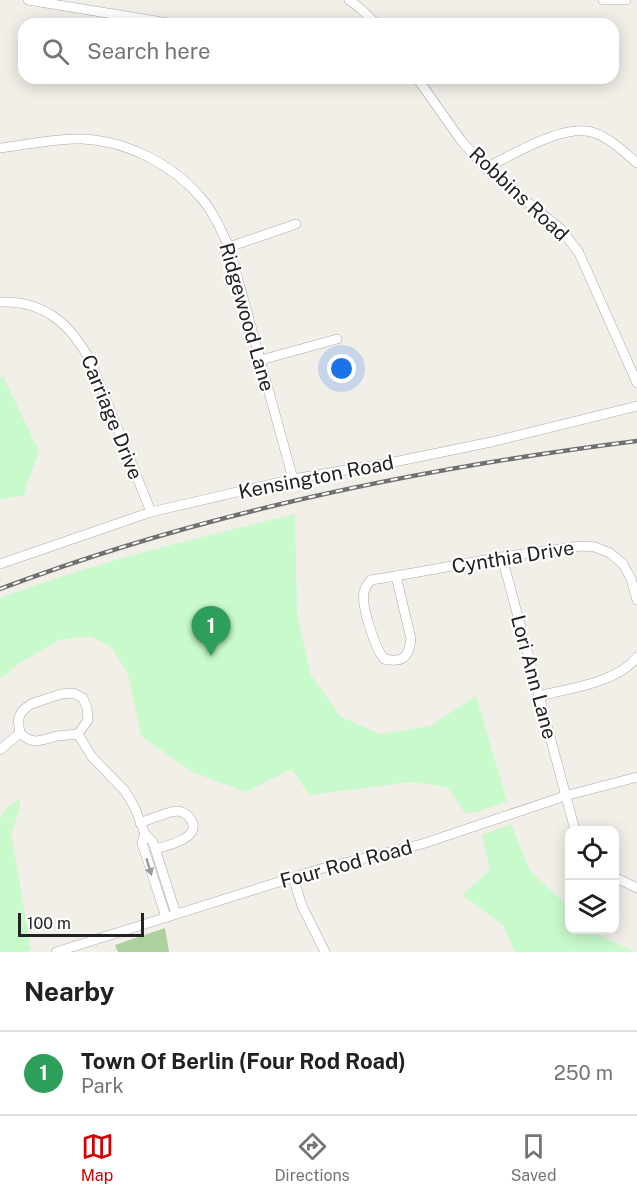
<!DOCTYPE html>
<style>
:root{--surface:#fff;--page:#f2f2f2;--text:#202124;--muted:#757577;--line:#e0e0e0;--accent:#d40000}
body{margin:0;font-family:"Public Sans",sans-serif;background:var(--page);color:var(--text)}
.controls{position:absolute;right:18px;bottom:18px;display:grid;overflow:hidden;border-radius:12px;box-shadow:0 3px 15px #0003}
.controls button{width:54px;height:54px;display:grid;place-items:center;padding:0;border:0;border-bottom:2px solid var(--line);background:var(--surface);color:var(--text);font:30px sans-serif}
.scale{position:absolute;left:18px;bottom:15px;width:126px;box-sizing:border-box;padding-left:6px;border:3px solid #222;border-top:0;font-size:16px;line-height:21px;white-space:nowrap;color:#222;-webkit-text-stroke:4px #fff;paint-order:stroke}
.you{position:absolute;left:342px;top:369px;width:21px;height:21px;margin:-15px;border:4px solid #fff;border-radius:50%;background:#1a73e8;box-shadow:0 0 0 9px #1a73e833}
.badge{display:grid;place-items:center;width:39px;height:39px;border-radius:50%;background:var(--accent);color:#fff;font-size:20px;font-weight:700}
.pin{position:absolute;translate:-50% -50px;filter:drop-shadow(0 2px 3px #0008)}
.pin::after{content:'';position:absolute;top:32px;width:21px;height:18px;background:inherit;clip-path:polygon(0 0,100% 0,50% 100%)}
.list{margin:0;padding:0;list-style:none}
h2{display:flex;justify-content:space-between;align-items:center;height:78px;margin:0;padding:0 24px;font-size:26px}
h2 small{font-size:20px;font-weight:400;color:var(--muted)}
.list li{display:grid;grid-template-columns:39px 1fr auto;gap:18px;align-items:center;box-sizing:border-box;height:84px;padding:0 24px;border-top:2px solid var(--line)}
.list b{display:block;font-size:22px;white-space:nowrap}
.list p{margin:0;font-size:20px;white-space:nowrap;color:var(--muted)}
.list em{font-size:20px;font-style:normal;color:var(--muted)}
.icon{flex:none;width:33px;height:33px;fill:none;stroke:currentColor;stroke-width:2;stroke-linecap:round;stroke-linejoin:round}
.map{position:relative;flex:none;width:637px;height:952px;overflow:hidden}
.search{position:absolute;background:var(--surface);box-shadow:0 3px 15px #0003;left:18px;right:18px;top:18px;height:66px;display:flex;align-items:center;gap:15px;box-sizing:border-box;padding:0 21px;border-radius:18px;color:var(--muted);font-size:22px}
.sheet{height:162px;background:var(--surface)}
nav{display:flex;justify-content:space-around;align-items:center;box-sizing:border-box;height:84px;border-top:2px solid var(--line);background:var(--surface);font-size:16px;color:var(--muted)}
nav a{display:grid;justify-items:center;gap:3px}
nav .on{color:var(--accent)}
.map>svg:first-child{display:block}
</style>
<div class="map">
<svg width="637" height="952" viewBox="0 0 637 952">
<rect width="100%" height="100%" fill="#f2efe9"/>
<path fill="#add19e" d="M 165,928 L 169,952 L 118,952 L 115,945 Z"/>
<g fill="#c8facc">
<path d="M 3,377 L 39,451 L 23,496 L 0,499 L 0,378 Z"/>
<path d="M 295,514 L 297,615 L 311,675 L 341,717 L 380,734 L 430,726 L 476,696 L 507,801 L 478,812 L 465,813 L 447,787 L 411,782 L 309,795 L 292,769 L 246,792 L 192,772 L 141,736 L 128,674 L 111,647 L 90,636 L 59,640 L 18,664 L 3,677 L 0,677 L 0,598 C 96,562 195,538 295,514 Z"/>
<path d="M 19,799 L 20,809 L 11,833 L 31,950 L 25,952 L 0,952 L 0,819 L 5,809 Z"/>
<path d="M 511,824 L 530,871 L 569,907 L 570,930 L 594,930 L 601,936 L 635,952 L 515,952 L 503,925 L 462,895 L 490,870 L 482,835 Z"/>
</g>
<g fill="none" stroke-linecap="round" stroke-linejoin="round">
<g stroke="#a9a9a9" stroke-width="10">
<g id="minor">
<path d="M 28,0 L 174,24"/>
<path d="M 349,0 L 361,9 L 376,24"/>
<path d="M 603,0 L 626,0"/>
<path d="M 417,78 L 460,139 L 485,168 L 561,229 L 579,253 L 637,383"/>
<path d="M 0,148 C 27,145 55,138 82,139 C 127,141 173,164 202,199 C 214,213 221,230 229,247 L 293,479"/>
<path d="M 485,168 C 513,155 564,122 595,133 C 611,139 624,152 637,163"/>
<path d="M 229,247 L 296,224"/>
<path d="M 0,302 C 45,300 71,325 91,362 L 151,512"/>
<path d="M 261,360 L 337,339"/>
<path d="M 502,557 L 575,830"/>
<path d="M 0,564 L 151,512 L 293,479 L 394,462 L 491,442 L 637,406"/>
<path d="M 396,576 L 502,557 L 581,546 L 595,547 L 610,553 L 623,564 L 631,579 L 637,600"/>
<path d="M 396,576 L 411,639 C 409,658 402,663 384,659 C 375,648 361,606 364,592 C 365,587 368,584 371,580 Z"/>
<path d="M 539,696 C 570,688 617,683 637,657"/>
<path d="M 78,734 C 71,735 64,735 57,736 C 41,740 34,746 20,733 L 18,720 L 22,711 L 31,704 L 61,694 L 73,693 L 83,698 L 87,708 L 88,720 L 78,734 L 92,757 L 125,791 L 135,808 L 145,834"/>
<path d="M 0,750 L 20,733"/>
<path d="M 140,823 C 151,819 166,812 177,811 C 181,811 187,814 189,817 C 206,837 167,846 155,849"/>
<path d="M 293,877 L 302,906 L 325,952"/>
<path d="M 614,877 L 637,888"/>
<path d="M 166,917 L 142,843 L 145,834 L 153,842 L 176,914"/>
<path d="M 56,952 L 320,869 L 422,844 L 565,796 L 637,777"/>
</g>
</g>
<use href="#minor" stroke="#fff" stroke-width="9"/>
<g stroke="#707070" stroke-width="4.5">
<path id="rail" d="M 0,589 C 203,512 422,468 637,441"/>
</g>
<use href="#rail" stroke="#fff" stroke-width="2" stroke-dasharray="7" stroke-linecap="butt"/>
</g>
<defs><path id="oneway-solid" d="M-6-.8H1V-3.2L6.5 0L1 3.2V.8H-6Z" transform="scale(1.5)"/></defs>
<use fill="#9c9c9c" href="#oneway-solid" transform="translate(149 867) rotate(73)"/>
<g text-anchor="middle" stroke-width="4.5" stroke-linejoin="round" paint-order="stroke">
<g font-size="20" fill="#222" stroke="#fff">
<text transform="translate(519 194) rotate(43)" y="7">Robbins Road</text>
<text transform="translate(247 317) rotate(74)" y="7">Ridgewood Lane</text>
<text transform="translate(112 417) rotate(68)" y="7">Carriage Drive</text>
<text transform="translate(316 477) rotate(-11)" y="7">Kensington Road</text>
<text transform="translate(513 557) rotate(-9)" y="7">Cynthia Drive</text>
<text transform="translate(534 677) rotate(75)" y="7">Lori Ann Lane</text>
<text transform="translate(346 864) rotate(-15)" y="7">Four Rod Road</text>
</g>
</g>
</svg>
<div class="controls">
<button><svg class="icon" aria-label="locate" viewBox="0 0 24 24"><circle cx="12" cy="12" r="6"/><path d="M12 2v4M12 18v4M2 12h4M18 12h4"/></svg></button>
<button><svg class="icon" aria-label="layers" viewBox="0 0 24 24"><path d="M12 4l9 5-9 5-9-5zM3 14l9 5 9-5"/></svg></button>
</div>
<div class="scale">100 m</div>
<div class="you"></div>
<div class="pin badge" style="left:211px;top:656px;background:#2e9e5b">1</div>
<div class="search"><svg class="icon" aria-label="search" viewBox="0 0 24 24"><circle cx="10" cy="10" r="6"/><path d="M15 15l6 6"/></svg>Search here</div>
</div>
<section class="sheet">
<h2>Nearby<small></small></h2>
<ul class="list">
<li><span class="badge" style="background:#2e9e5b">1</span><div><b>Town Of Berlin (Four Rod Road)</b><p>Park</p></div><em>250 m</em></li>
</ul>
</section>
<nav>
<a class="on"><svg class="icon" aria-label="map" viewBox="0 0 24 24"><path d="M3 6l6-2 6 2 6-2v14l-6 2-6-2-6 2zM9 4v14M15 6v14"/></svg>Map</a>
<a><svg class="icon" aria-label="directions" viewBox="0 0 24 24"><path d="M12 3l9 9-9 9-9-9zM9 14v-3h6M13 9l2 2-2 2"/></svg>Directions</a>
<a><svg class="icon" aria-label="saved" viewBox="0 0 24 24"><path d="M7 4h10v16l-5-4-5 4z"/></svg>Saved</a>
</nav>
